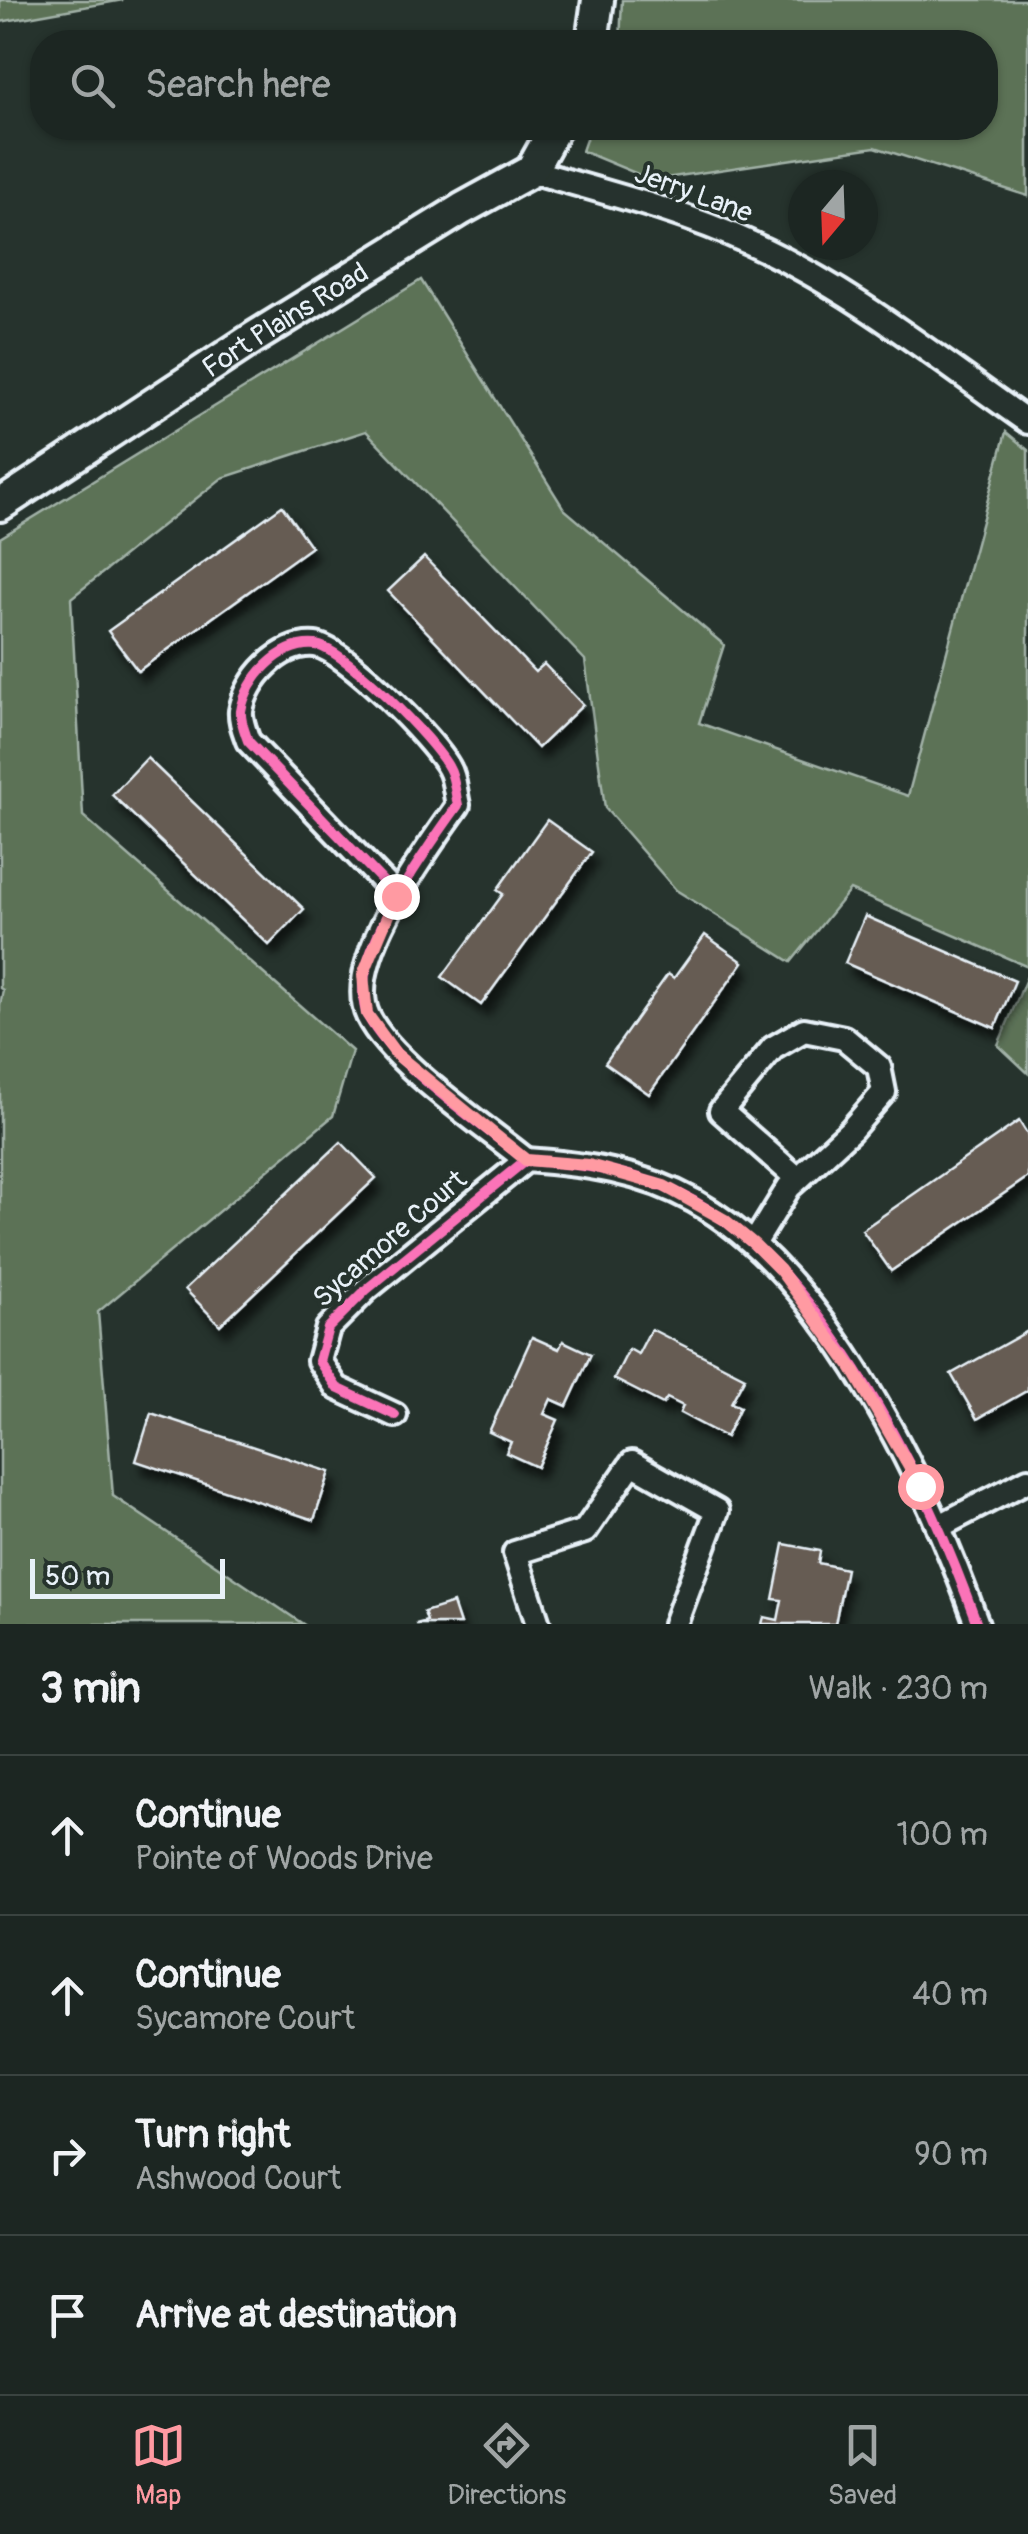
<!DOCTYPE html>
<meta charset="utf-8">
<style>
:root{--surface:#1c2622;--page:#29322f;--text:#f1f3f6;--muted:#a0a5a5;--line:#3a4340;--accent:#ff9aa2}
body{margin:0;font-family:Pangolin,sans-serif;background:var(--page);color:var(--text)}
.compass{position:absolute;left:788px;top:170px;width:90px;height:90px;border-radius:50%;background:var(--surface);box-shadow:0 2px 8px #0004;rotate:199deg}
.scale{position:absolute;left:30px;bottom:25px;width:195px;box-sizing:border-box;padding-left:10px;border:5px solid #e8f1f8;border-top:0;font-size:28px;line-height:35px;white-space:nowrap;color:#e8f1f8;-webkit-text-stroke:8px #26332d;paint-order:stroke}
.stop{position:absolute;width:30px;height:30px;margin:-22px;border:8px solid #ff9aa2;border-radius:50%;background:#fff}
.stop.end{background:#ff9aa2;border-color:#fff;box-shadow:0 2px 10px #0008}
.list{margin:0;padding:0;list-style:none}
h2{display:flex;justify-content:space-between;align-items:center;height:130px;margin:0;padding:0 40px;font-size:42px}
h2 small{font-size:32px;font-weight:400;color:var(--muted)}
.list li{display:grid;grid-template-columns:65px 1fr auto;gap:30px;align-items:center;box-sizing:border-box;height:160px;padding:0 40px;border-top:2px solid var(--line)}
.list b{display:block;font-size:38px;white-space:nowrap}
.list p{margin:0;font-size:32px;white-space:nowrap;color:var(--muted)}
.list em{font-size:32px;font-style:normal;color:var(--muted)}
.icon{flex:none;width:55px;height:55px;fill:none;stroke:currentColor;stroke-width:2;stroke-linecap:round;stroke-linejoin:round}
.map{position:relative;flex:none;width:1028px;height:1624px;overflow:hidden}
.search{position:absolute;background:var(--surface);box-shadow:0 2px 8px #0004;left:30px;right:30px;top:30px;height:110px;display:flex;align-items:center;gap:25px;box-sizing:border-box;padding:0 35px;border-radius:40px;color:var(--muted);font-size:38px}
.sheet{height:770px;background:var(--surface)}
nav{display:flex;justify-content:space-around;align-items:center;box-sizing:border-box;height:140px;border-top:2px solid var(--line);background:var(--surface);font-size:28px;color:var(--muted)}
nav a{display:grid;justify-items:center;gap:5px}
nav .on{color:var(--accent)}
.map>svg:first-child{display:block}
</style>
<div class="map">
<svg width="1028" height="1624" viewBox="0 0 1028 1624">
<defs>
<filter id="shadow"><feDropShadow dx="6" dy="11" stdDeviation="5" flood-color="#0009"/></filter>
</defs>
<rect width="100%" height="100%" fill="#26332d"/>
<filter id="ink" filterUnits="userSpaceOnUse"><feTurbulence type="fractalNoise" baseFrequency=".01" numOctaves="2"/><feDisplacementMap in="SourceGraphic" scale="20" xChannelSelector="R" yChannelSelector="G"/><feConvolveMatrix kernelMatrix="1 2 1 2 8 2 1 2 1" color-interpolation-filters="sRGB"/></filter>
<g filter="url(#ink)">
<g fill="#5c7257" stroke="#a2b2a8" stroke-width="2.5">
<path d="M 0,0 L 123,0 L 0,22 Z"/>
<path d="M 622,0 L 1028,0 L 1028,196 L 875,147 L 652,180 L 582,151 L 590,128 L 986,128 L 986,42 L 620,42 Z"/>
<path d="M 421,280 L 564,509 L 724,645 L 699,723 L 908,796 L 1006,432 L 1028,450 L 1028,967 L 850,890 L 791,962 L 676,890 L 605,808 L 585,660 L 366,431 L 222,478 L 71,598 L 83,816 L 352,1051 L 333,1116 L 98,1312 L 113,1496 L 303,1624 L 0,1624 L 0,1005 L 3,990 L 0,988 L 0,538 Z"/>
<path d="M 1028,974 L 1028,1073 L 998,1045 Z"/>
</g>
<g fill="#665b52" stroke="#e8f1f8" stroke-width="2.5" filter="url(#shadow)">
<path d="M 282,506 L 311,547 L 138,671 L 108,631 Z"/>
<path d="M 424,557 L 535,672 L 544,664 L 583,705 L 538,748 L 388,591 Z"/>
<path d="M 147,758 L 304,909 L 269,945 L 112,795 Z"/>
<path d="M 547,820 L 592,852 L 481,1005 L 442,977 L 503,894 L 497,890 Z"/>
<path d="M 865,916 L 1015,981 L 995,1028 L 845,963 Z"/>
<path d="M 705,935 L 743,962 L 649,1094 L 605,1063 L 668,974 L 674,978 Z"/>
<path d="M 1019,1121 L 1028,1135 L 1028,1177 L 891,1271 L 862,1230 Z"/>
<path d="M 341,1142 L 376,1178 L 220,1325 L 185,1289 Z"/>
<path d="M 651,1329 L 745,1377 L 731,1403 L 740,1407 L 726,1437 L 680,1413 L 683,1406 L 667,1398 L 663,1404 L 614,1379 L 629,1349 L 638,1354 Z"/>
<path d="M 1028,1331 L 1028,1390 L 977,1419 L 951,1374 Z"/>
<path d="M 532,1337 L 559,1349 L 563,1341 L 591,1354 L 567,1406 L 551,1399 L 544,1414 L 558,1420 L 537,1467 L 506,1453 L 511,1442 L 489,1432 Z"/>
<path d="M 151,1413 L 330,1472 L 314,1520 L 136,1461 Z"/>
<path d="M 784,1544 L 820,1551 L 818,1563 L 846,1569 L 835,1624 L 762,1624 L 764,1617 L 778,1620 L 782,1600 L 773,1599 Z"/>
<path d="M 453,1603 L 460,1624 L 416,1624 L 427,1621 L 424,1612 Z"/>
</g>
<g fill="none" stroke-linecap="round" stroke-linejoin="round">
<g stroke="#e8f1f8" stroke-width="30">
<g id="street">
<path d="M 531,171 C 604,192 681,211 750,243 C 850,288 939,360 1028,422"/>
<path d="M 396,895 L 248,741 C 245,732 240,721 241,711 C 246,679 280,642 315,645 C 344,648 435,741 449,768 C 455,778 455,793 458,805 C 427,849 342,962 368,1016 C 391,1063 483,1125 526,1160"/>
<path d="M 754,1244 L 789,1187 L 798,1179 L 851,1130 L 884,1092 L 879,1067 L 844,1038 L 804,1030 L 773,1048 L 721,1111 L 798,1179"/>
<path d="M 395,1415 L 337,1388 L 319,1361 L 328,1328 L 367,1289 L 526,1160 C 585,1164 642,1172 694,1201 C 830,1277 926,1483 977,1624"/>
<path d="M 938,1527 L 1028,1480"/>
<path d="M 538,1624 L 515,1553 L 585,1531 L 632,1463 L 717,1511 L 675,1624"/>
</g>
</g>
<g stroke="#e8f1f8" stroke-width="38">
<g id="secondary">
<path d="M 592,42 L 598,0"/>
<path id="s1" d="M 0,505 L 255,337 L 462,209 L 531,171 L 555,128"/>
</g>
</g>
<use href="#street" stroke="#26332d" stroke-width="22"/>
<use href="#secondary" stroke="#26332d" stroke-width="30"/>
<g stroke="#26332d" stroke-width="16">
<g id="cycleway">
<path d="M 396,895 L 248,741 C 245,732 240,721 241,711 C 246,679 280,642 315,645 C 344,648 435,741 449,768 C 455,778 455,793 458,805 C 427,849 342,962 368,1016 C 391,1063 483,1125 526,1160"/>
<path d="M 395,1415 L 337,1388 L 319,1361 L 328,1328 L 367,1289 L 526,1160 C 585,1164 642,1172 694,1201 C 830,1277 926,1483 977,1624"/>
</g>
</g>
<use href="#cycleway" stroke="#fb73b8" stroke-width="10"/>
</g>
</g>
<g fill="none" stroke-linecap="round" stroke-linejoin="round" filter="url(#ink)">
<path stroke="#ff9aa2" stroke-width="12" d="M 396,896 L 363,975 L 367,1014 L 396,1054 L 526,1160 L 589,1165 L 664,1186 L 725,1220 L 754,1244 L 780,1270 L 852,1368 L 920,1486"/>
</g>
<g text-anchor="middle" stroke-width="8" stroke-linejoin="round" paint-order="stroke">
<g font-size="28" fill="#e8f1f8" stroke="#26332d">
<text transform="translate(694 192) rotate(20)" y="10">Jerry Lane</text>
<text dy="10" stroke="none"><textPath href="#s1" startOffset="340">Fort Plains Road</textPath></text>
<text transform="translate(389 1238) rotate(-41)" y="10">Sycamore Court</text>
</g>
</g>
</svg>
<svg class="compass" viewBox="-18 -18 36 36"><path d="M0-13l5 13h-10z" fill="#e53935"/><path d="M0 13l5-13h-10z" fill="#a0a5a5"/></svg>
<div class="scale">50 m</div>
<div class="stop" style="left:920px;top:1486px"></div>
<div class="stop end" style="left:396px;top:896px"></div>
<div class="search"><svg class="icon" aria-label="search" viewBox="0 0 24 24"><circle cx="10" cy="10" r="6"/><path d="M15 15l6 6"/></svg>Search here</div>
</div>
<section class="sheet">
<h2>3 min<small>Walk · 230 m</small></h2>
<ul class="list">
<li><svg class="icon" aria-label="ahead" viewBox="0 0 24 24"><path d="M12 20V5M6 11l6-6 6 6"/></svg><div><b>Continue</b><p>Pointe of Woods Drive</p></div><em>100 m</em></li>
<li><svg class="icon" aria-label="ahead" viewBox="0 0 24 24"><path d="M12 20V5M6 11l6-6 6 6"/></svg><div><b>Continue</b><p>Sycamore Court</p></div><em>40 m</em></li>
<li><svg class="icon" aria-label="right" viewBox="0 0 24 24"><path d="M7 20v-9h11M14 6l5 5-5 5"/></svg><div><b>Turn right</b><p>Ashwood Court</p></div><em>90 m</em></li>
<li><svg class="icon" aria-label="arrive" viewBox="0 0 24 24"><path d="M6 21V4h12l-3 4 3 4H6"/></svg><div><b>Arrive at destination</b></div></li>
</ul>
</section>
<nav>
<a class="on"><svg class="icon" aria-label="map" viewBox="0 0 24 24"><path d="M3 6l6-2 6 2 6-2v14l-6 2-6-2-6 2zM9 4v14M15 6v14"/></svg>Map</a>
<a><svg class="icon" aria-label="directions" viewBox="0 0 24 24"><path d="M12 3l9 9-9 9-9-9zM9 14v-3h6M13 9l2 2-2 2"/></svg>Directions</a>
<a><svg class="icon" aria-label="saved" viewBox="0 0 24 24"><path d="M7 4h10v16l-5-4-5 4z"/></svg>Saved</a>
</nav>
